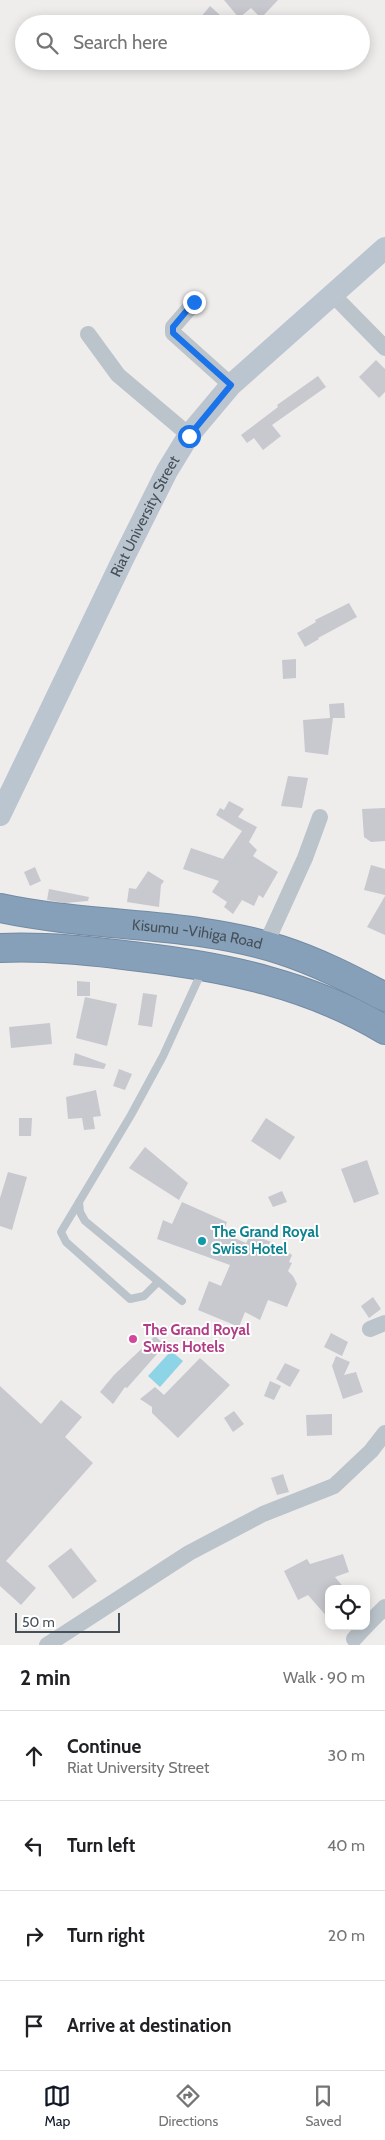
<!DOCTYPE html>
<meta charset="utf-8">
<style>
:root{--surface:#fff;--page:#f6f6f6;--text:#202124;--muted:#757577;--line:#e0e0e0;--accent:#111827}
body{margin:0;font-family:Cabin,sans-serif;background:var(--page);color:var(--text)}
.controls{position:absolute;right:15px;bottom:15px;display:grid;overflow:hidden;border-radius:10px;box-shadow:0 2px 12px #0003}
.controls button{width:45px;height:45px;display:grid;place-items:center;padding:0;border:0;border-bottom:1px solid var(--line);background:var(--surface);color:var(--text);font:25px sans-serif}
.scale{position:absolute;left:15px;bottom:12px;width:105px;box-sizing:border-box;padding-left:5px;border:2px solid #465058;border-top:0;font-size:14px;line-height:18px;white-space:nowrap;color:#465058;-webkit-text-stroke:4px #fff;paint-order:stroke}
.stop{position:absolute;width:15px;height:15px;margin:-11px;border:4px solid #1a73e8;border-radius:50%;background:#fff}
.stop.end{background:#1a73e8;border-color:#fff;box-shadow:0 1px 5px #0008}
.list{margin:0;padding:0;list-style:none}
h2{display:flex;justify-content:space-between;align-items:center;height:65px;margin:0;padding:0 20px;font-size:21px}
h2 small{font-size:16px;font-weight:400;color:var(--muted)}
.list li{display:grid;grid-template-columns:32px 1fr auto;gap:15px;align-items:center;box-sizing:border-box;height:90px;padding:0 20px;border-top:1px solid var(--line)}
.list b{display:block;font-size:19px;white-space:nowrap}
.list p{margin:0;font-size:16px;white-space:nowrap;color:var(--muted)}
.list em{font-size:16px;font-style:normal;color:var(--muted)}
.icon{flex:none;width:28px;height:28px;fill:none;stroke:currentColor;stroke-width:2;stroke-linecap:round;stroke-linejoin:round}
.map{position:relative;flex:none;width:385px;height:1645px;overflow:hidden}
.search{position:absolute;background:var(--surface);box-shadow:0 2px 12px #0003;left:15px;right:15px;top:15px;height:55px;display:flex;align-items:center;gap:12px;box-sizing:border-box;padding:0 18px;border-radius:28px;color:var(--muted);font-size:19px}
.sheet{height:425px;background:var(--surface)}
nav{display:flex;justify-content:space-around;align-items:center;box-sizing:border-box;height:70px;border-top:1px solid var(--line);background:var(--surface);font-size:14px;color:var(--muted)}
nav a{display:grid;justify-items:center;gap:2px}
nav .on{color:var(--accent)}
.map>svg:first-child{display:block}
</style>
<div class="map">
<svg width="385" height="1645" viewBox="0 0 385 1645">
<rect width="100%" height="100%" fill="#efecec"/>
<path fill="#8cd4e6" d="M 171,1351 L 183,1361 L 160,1387 L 148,1376 Z"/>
<g fill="#c7c9cf">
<path d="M 224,0 L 278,0 L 261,18 L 251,8 L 239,18 Z"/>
<path d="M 210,6 L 220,15 L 212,24 L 195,24 Z"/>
<path d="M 376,360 L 385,369 L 385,392 L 379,398 L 359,377 Z"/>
<path d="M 318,376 L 326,387 L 272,425 L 281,436 L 263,450 L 254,438 L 247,443 L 241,435 L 278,407 L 277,405 Z"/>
<path d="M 349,603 L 357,617 L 318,638 L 319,639 L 305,647 L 297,633 L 316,622 L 315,620 Z"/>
<path d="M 296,659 L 296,678 L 283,679 L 282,660 Z"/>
<path d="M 344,703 L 345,718 L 333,718 L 328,755 L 305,752 L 303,720 L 330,718 L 329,704 Z"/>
<path d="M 288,776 L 308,778 L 302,808 L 281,806 Z"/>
<path d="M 229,801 L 244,809 L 238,817 L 257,827 L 249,842 L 257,850 L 253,856 L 278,872 L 263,898 L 259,895 L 254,906 L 242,900 L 233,914 L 224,907 L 227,902 L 212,892 L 219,881 L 183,869 L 191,848 L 223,859 L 242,831 L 216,815 L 220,808 L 224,810 Z"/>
<path d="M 385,808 L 385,841 L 371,842 L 364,837 L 362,809 Z"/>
<path d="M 371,865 L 385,869 L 385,895 L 364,890 Z"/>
<path d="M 35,867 L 41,881 L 30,886 L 24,872 Z"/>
<path d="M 148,871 L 164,881 L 161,885 L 159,907 L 127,902 L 129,888 L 136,889 Z"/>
<path d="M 49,889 L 89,897 L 88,901 L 65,903 L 47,900 Z"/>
<path d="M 385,896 L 385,935 L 367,927 Z"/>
<path d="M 77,981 L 90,982 L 90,996 L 77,996 Z"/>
<path d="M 143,993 L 157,995 L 152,1027 L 138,1025 Z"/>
<path d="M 85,997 L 117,1004 L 107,1046 L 76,1038 Z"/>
<path d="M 50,1023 L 52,1044 L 11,1048 L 9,1027 Z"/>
<path d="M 75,1053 L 106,1064 L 104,1069 L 73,1065 Z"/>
<path d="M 119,1069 L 132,1074 L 125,1090 L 113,1086 Z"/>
<path d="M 96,1090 L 101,1116 L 93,1117 L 95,1129 L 84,1130 L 82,1118 L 68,1119 L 66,1097 Z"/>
<path d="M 19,1118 L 32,1118 L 31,1136 L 19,1136 Z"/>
<path d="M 266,1118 L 295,1137 L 280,1160 L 251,1141 Z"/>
<path d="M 145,1147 L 188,1183 L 179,1200 L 129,1168 Z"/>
<path d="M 367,1160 L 379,1194 L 354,1203 L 341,1169 Z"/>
<path d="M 8,1172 L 27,1177 L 12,1230 L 0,1226 L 0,1198 Z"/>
<path d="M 282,1191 L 287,1202 L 273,1207 L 268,1197 Z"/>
<path d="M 182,1202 L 227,1222 L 223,1233 L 246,1243 L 251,1234 L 274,1243 L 292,1255 L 289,1262 L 292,1263 L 288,1271 L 293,1276 L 297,1284 L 287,1307 L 268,1300 L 260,1320 L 245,1312 L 239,1327 L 198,1310 L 209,1281 L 221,1286 L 230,1265 L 157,1239 L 163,1220 L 172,1224 Z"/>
<path d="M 373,1297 L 381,1309 L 369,1318 L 361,1306 Z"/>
<path d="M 331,1333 L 348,1342 L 342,1356 L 324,1347 Z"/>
<path d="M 155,1336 L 165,1345 L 127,1388 L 125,1387 L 113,1404 L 100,1392 L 114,1375 Z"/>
<path d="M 336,1356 L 350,1362 L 344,1375 L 356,1372 L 363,1392 L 343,1399 L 332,1366 Z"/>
<path d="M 200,1358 L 230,1385 L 178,1438 L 152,1413 L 152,1407 L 140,1399 L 155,1387 L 164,1395 Z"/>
<path d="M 285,1363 L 300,1370 L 290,1387 L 276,1379 Z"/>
<path d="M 270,1381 L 281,1386 L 274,1400 L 264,1396 Z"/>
<path d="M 0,1386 L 41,1424 L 61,1400 L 82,1417 L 65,1437 L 93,1463 L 6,1561 L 36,1588 L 21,1605 L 0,1586 Z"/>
<path d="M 234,1411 L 244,1424 L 233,1432 L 224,1418 Z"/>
<path d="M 332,1414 L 332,1435 L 307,1436 L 306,1415 Z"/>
<path d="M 283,1474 L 289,1492 L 277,1495 L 271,1478 Z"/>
<path d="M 71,1548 L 97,1581 L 73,1599 L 48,1566 Z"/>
<path d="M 343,1554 L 349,1572 L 335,1577 L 345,1589 L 329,1589 L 329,1619 L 308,1595 L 298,1600 L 284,1571 L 307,1559 L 310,1564 Z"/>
</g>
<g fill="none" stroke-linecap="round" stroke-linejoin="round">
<g stroke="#728ba4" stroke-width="30">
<g id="highway">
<path id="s2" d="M 0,908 C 92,928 191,921 281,950 C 318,962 351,979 385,997"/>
<path d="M 0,948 C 47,946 93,951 140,957 C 225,967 311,985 385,1030"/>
</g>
</g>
<g stroke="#bbc4cb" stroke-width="8">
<path d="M 79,1202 L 61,1232 L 66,1242 L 130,1299 L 144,1296 L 157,1283"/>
<path d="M 182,1301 L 85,1221 L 80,1212 L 79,1202 L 131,1115 L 163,1056 L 202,971"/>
</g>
<g stroke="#bbc4cb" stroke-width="16">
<path d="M 332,294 L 385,348"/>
<path d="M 195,302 L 173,327 L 173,333 L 231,385"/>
<path d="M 88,334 L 118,375 L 189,435"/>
<path d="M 265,946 L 305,858 L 320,817"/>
<path d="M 370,1329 L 385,1323"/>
<path d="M 366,1626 L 385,1607"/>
<path d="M 354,1639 L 366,1626"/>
<path d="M 47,1645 L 189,1553 L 263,1514 L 334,1486 L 371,1451 L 385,1433"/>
</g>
<path stroke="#bbc5d0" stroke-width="22" id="s1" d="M 0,815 L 123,559 L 167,471 L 189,435 L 231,385 L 385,248"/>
<use href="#highway" stroke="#87a0b9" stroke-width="28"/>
</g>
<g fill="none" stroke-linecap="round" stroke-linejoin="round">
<path stroke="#1a73e8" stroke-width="6" d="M 189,436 L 231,385 L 173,333 L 173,327 L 194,302"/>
</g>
<circle fill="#0f9aa8" stroke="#fff" stroke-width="2" cx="202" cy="1241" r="5"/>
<circle fill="#d1479c" stroke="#fff" stroke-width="2" cx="133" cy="1339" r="5"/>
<g text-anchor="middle" stroke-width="4" stroke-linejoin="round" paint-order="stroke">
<g font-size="15" fill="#465058" stroke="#fff">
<text dy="5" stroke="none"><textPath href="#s1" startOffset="332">Riat University Street</textPath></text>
<text dy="5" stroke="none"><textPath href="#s2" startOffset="199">Kisumu -Vihiga Road</textPath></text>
</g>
<g font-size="15" font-weight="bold" fill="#0d838f" stroke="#fff" text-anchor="start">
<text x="212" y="1237">The Grand Royal<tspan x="212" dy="17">Swiss Hotel</tspan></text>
</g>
<g font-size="15" font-weight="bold" fill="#b23c85" stroke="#fff" text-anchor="start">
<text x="143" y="1335">The Grand Royal<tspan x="143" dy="17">Swiss Hotels</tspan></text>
</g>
</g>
</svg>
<div class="controls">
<button><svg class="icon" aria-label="locate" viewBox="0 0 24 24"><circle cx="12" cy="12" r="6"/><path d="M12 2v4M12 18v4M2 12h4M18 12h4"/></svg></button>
</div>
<div class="scale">50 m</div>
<div class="stop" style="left:189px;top:436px"></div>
<div class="stop end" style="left:194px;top:302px"></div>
<div class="search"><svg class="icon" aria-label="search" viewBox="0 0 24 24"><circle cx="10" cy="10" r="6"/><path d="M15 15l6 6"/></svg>Search here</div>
</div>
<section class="sheet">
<h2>2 min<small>Walk · 90 m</small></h2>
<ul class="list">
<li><svg class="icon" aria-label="ahead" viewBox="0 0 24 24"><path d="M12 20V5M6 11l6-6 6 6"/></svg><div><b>Continue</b><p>Riat University Street</p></div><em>30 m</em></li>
<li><svg class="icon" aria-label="left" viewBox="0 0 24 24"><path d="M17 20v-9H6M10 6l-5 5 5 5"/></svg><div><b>Turn left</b></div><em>40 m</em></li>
<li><svg class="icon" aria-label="right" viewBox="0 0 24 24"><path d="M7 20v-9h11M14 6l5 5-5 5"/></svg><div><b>Turn right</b></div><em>20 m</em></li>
<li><svg class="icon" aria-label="arrive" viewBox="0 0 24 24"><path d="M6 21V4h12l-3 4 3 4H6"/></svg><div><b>Arrive at destination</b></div></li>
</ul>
</section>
<nav>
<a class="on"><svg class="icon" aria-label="map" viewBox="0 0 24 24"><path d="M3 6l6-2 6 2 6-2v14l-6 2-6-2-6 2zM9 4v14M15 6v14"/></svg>Map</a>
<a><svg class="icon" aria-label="directions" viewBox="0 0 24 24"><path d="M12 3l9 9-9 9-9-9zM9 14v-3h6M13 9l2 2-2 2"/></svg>Directions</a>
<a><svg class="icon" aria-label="saved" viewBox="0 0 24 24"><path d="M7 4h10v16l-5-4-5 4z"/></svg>Saved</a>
</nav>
